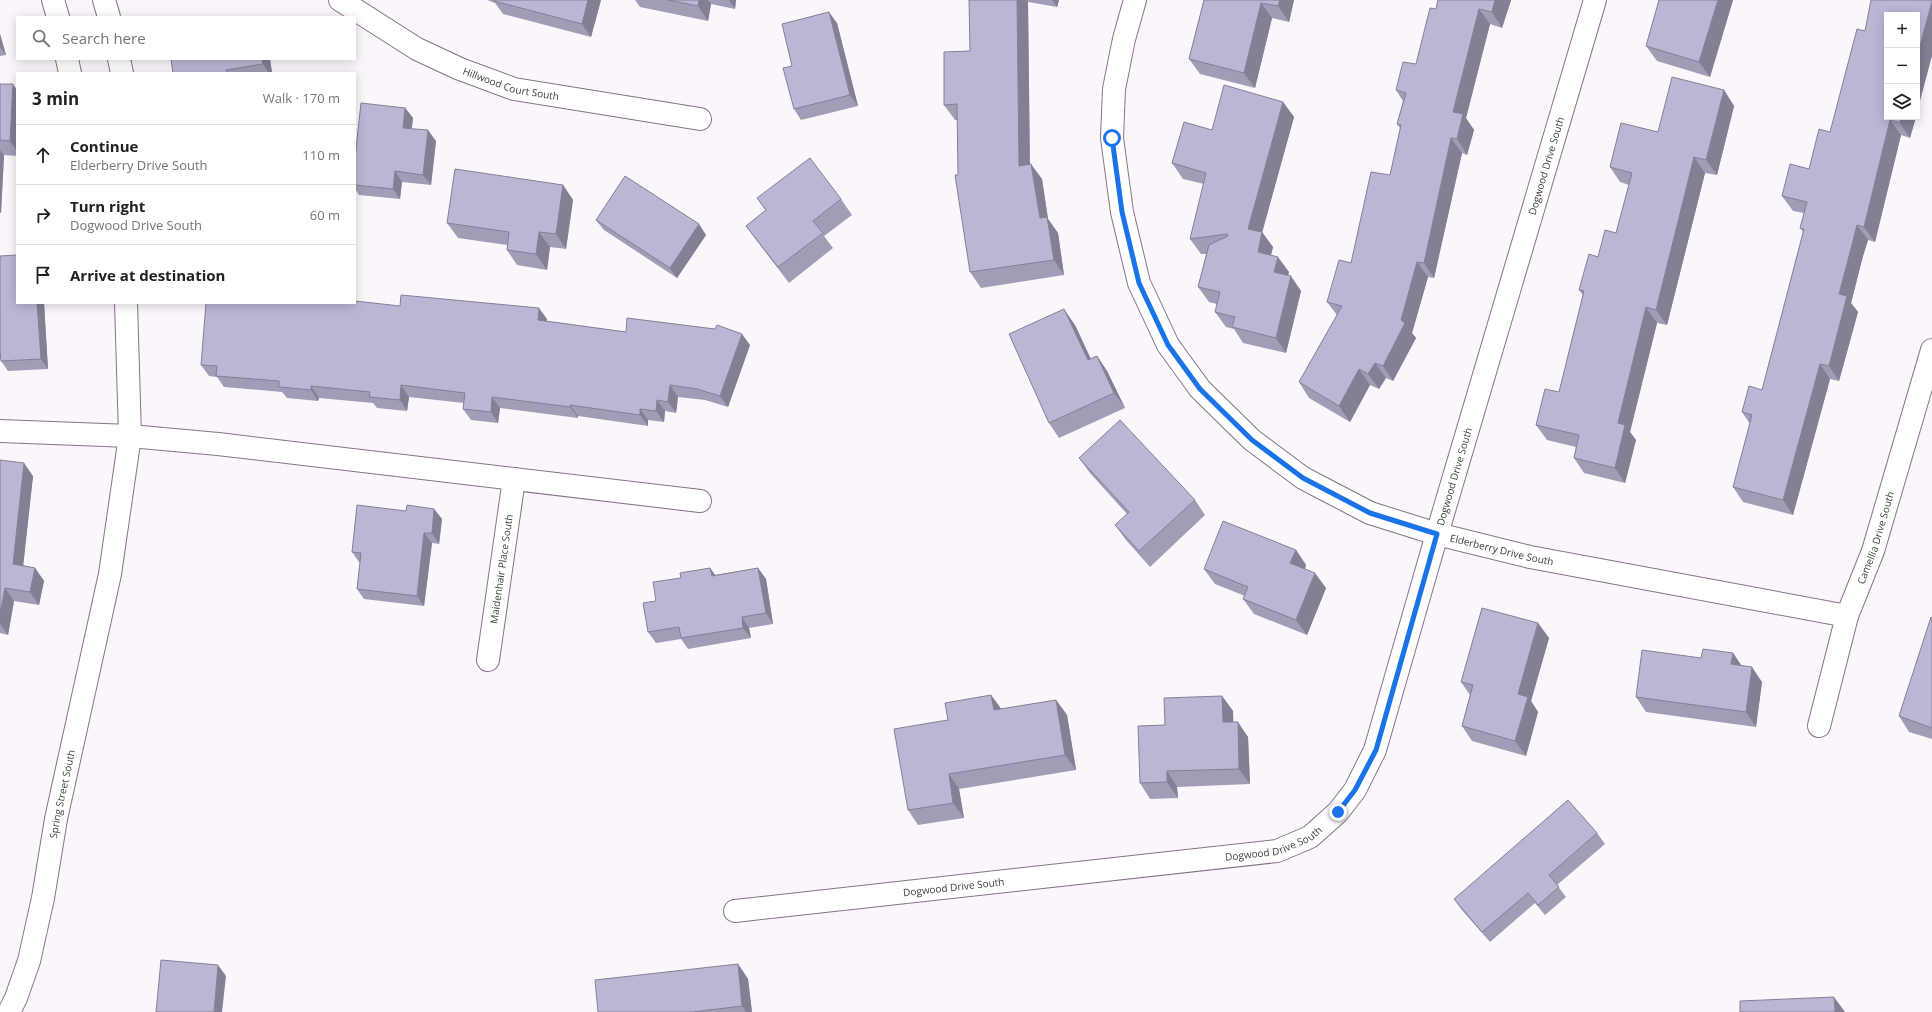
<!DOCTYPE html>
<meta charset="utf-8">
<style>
:root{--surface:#fff;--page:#f6f6f6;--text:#202124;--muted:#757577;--line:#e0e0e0}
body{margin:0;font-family:"Open Sans",sans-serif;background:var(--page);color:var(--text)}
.controls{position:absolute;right:12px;top:12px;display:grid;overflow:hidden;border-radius:0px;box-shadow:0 2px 10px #0003}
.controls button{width:36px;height:36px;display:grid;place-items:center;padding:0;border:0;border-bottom:1px solid var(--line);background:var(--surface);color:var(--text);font:20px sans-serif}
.stop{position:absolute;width:12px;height:12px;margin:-9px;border:3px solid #1a73e8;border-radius:50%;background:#fff}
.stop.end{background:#1a73e8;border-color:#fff;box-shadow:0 1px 4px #0008}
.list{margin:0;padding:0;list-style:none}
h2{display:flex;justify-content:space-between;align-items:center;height:52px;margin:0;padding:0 16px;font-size:17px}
h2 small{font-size:13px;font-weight:400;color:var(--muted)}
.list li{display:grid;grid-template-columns:26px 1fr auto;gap:12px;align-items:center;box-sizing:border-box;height:60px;padding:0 16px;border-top:1px solid var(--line)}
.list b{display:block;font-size:15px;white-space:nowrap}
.list p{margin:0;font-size:13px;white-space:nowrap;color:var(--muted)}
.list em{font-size:13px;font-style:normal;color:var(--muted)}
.icon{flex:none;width:22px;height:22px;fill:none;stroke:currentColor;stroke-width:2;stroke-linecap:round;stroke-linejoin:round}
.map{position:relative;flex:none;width:1932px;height:1012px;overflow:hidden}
.search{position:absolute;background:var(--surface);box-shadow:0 2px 10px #0003;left:16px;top:16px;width:340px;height:44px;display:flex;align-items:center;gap:10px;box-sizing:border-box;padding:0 14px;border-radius:0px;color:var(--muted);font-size:15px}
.panel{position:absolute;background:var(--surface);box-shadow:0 2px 10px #0003;left:16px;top:72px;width:340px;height:232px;border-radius:0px}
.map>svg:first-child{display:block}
</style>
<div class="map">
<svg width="1932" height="1012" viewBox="0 0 1932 1012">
<rect width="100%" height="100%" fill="#fbf6fc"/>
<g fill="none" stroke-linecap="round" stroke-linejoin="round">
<g stroke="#877289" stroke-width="24">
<g id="minor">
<path d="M 53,0 L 58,17"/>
<path d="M 104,0 L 109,17"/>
<path id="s1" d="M 340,0 L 417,49 L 460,69 L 514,89 L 700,119"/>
<path id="s2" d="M 1135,0 L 1124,39 L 1114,89 L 1112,138 L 1122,212 L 1139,283 L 1168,345 L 1200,389 L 1252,440 L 1303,478 L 1370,513 L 1437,534 L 1530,557 L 1847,616"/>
<path d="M 67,59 L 70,73"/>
<path d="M 119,59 L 122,73"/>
<path d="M 0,431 L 130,436 L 218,444 L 700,501"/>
<path id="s3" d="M 488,660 L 514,479"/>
<path id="s4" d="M 1819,726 L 1847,616 L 1873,551 L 1932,350"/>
<path id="s5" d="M 735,911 L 1277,851 L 1310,837 L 1338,812 L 1355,790 L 1375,750 L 1437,534 L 1595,0"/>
<path id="s6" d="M 9,1012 L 16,998 L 29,961 L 43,898 L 56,819 L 110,574 L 130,436 L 126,303"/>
</g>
</g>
<use href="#minor" stroke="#fff" stroke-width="22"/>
</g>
<g fill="#a29db7">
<path d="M 487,0 L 601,0 L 591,37 L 503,14 L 495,3 Z"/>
<path d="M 635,0 L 736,0 L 735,9 L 711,4 L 708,21 L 640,7 Z"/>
<path d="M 969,0 L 1059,0 L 1057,7 L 1028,2 L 1030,164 L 1042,179 L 1048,219 L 1058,233 L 1064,275 L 981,288 L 970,272 L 958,175 L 958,120 L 955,120 L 944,105 L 970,51 Z"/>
<path d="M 1204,0 L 1294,0 L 1289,22 L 1272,18 L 1255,88 L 1200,74 L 1189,59 Z"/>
<path d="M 1438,0 L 1511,0 L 1502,28 L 1490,24 L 1466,118 L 1474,130 L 1467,155 L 1462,153 L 1434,278 L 1428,277 L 1412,333 L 1416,338 L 1393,381 L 1386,378 L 1379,389 L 1370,385 L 1350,422 L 1309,398 L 1299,382 L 1337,315 L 1327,302 L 1351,263 L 1390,175 L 1400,128 L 1397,124 L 1403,101 L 1396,90 L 1416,64 L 1436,9 Z"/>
<path d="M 1659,0 L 1733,0 L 1710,77 L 1657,61 L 1646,46 Z"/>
<path d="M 837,23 L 858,106 L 801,120 L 794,109 L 792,66 Z"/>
<path d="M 1865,31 L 1887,117 L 1916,117 L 1910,138 L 1901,135 L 1875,242 L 1868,240 L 1863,256 L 1851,303 L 1858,312 L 1839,381 L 1830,379 L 1793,515 L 1743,502 L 1733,487 L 1750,424 L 1742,412 L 1762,390 L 1803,232 L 1800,228 L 1804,213 L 1793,211 L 1782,196 L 1809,169 L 1830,132 Z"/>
<path d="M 0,34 L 6,55 L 0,56 Z"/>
<path d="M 171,59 L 270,59 L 272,73 L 173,73 Z"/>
<path d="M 0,84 L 17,90 L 17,156 L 4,155 L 1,213 L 0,213 Z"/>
<path d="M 1724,90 L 1734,106 L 1717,175 L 1705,173 L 1667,325 L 1657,323 L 1630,432 L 1636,440 L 1625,483 L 1584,473 L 1574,458 L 1576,447 L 1547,440 L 1536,425 L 1559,392 L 1583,295 L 1579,290 L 1598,257 L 1616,233 L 1629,185 L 1620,182 L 1610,167 L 1658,132 Z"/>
<path d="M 1283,102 L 1294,117 L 1262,232 L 1273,247 L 1271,255 L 1289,272 L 1288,275 L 1301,291 L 1286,353 L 1243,343 L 1234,329 L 1226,327 L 1215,312 L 1217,304 L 1209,302 L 1198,287 L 1206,254 L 1201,254 L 1190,239 L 1204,184 L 1183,179 L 1172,163 L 1212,130 Z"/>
<path d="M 405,108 L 413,118 L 412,129 L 436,141 L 431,185 L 402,182 L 400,199 L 359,195 L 355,189 L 355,158 Z"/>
<path d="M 563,185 L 573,200 L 566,249 L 550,247 L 547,270 L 517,265 L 507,250 L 507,245 L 458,238 L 447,223 Z"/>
<path d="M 757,198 L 841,199 L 852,215 L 824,236 L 833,248 L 789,283 L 757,241 L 746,226 L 766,211 Z"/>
<path d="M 596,220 L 706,235 L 677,278 L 604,230 Z"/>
<path d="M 0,256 L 17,303 L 46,303 L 44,303 L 48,369 L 8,371 L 1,361 L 0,356 Z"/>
<path d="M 400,306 L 547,319 L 546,321 L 626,332 L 750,345 L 728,407 L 705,400 L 678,397 L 676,413 L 665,411 L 664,422 L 648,420 L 648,426 L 578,416 L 578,418 L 500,408 L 498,423 L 471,420 L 463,409 L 464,403 L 409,397 L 407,411 L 377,408 L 373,403 L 319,398 L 318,401 L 287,398 L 282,392 L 224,387 L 217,377 L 209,376 L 201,365 Z"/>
<path d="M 1075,325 L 1091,359 L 1097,356 L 1107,371 L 1125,408 L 1059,438 L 1049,423 Z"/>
<path d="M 1079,458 L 1195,500 L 1205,515 L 1150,567 L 1126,540 L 1115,525 L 1127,514 L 1090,473 Z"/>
<path d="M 0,460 L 33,476 L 23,565 L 35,568 L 44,581 L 39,605 L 14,601 L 8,635 L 0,633 Z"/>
<path d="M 434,509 L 442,519 L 439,544 L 432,543 L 424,606 L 364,599 L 357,589 L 360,562 L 359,562 L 352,552 L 406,511 Z"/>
<path d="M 1296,550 L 1306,565 L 1305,569 L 1326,588 L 1307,635 L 1254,614 L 1243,599 L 1245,596 L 1215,584 L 1204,569 Z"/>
<path d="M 710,568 L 715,575 L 758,568 L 766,579 L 773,624 L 749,628 L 751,638 L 688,649 L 681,639 L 656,643 L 648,632 L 656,601 L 681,578 Z"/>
<path d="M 1932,618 L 1932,739 L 1909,732 L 1899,716 Z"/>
<path d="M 1538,623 L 1549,638 L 1531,701 L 1538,712 L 1526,756 L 1472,741 L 1462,726 L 1470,695 L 1461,682 Z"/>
<path d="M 1733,653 L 1741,665 L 1762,682 L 1756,727 L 1646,712 L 1636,697 L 1701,658 Z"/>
<path d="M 991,695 L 1001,709 L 1056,700 L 1067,715 L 1076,770 L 959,789 L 964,818 L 918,825 L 908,810 L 948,720 Z"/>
<path d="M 1222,696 L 1233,711 L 1233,722 L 1248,737 L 1250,784 L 1177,787 L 1178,798 L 1150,799 L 1140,783 L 1165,725 Z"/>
<path d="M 1597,833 L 1605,844 L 1557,885 L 1566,897 L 1545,915 L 1535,903 L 1490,942 L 1461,909 L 1454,899 Z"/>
<path d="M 738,964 L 748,979 L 752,1012 L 598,1012 Z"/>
</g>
<g fill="#847f95">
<path d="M 588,0 L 601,0 L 591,37 L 582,24 Z"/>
<path d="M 699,0 L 708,0 L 711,4 L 708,21 L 698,6 Z"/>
<path d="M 729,0 L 736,0 L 735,9 Z"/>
<path d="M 1017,0 L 1027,0 L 1028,2 L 1030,181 L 1019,166 Z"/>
<path d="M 1052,0 L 1059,0 L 1057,7 Z"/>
<path d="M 1280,0 L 1294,0 L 1289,22 L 1278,6 Z"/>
<path d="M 1495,0 L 1511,0 L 1502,28 L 1492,12 Z"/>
<path d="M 1718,0 L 1733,0 L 1710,77 L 1699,62 Z"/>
<path d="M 1932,1 L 1932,56 L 1917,112 L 1917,57 Z"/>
<path d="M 1261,3 L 1272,18 L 1255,88 L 1244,73 Z"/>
<path d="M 1479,9 L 1490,24 L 1466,118 L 1474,130 L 1467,155 L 1457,139 L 1453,112 Z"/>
<path d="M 829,12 L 837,23 L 858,106 L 850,95 Z"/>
<path d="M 0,34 L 6,55 L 0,47 Z"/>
<path d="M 262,59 L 270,59 L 272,73 L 269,73 L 263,64 Z"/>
<path d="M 13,84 L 17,90 L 17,151 L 10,141 Z"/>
<path d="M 1724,90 L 1734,106 L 1717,175 L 1706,160 Z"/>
<path d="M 1283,102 L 1294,117 L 1259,244 L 1248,229 Z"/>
<path d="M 405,108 L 413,118 L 410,138 L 403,128 Z"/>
<path d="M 1901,117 L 1916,117 L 1910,138 L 1900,123 Z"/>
<path d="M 1890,120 L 1901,135 L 1875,242 L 1864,227 Z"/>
<path d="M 428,130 L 436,141 L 431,185 L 423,175 Z"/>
<path d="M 1451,138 L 1462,153 L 1434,278 L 1424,263 Z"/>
<path d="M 0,150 L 4,155 L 1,213 L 0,212 Z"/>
<path d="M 1694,157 L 1705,173 L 1667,325 L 1656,310 Z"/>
<path d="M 1031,164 L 1042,179 L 1048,219 L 1058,233 L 1064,275 L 1054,260 L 1040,218 Z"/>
<path d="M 395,171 L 402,182 L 400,199 L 393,189 Z"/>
<path d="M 563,185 L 573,200 L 566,249 L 556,234 Z"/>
<path d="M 699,224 L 706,235 L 677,278 L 670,268 Z"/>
<path d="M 1857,225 L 1868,240 L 1863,256 L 1851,303 L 1858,312 L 1839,381 L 1829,366 L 1839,294 L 1853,241 Z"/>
<path d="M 539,232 L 550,247 L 547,270 L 536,254 Z"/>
<path d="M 1262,232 L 1273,247 L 1268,267 L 1258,252 Z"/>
<path d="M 1278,257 L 1289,272 L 1285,288 L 1274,272 Z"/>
<path d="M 1417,262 L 1428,277 L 1412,333 L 1416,338 L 1393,381 L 1383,366 L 1401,320 Z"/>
<path d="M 1291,276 L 1301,291 L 1286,353 L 1276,338 Z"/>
<path d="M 37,303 L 44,303 L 48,369 L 41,359 Z"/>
<path d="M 1646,307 L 1657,323 L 1630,432 L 1636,440 L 1625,483 L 1615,468 L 1618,423 Z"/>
<path d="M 539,308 L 547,319 L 545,331 L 538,320 Z"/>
<path d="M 1064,309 L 1075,325 L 1098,375 L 1088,360 Z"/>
<path d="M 742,334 L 750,345 L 728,407 L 720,396 Z"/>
<path d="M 1097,356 L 1107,371 L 1125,408 L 1114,393 Z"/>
<path d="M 1375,363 L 1386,378 L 1379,389 L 1368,374 Z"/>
<path d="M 1820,364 L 1830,379 L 1793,515 L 1783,500 Z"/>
<path d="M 1359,369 L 1370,385 L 1350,422 L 1339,406 Z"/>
<path d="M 401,385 L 409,397 L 407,411 L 400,400 Z"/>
<path d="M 670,385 L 678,397 L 676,413 L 668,402 Z"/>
<path d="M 311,386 L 319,398 L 318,401 L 311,390 Z"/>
<path d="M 492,397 L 500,408 L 498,423 L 491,412 Z"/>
<path d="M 657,400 L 665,411 L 664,422 L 656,411 Z"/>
<path d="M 570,405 L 578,416 L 578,418 L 570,407 Z"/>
<path d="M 640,409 L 648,420 L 648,426 L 640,415 Z"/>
<path d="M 24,463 L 33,476 L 22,577 L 13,564 Z"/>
<path d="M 434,509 L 442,519 L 439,544 L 432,533 Z"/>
<path d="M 424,533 L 432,543 L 424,606 L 417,596 Z"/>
<path d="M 1296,550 L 1306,565 L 1301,579 L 1290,563 Z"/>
<path d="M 35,568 L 44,581 L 39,605 L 30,592 Z"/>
<path d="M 710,568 L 718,579 L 712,576 Z"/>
<path d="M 758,568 L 766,579 L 773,624 L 766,613 Z"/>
<path d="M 1315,573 L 1326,588 L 1307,635 L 1296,620 Z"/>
<path d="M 5,588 L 14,601 L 8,635 L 0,624 L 0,614 Z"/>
<path d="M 742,617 L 749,628 L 751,638 L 743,628 Z"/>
<path d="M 1538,623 L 1549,638 L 1531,701 L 1538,712 L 1526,756 L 1515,741 L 1518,694 Z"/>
<path d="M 1733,653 L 1743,668 L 1731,664 Z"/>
<path d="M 1752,667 L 1762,682 L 1756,727 L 1746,712 Z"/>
<path d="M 991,695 L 1002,710 L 994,710 Z"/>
<path d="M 1222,696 L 1233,711 L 1234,737 L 1223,722 Z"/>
<path d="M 1056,700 L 1067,715 L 1076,770 L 1065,755 Z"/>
<path d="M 1238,722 L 1248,737 L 1250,784 L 1239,769 Z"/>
<path d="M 1167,771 L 1177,787 L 1178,798 L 1167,782 Z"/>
<path d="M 949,774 L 959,789 L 964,818 L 953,803 Z"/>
<path d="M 738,964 L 748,979 L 752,1012 L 746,1012 L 742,1006 Z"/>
<path d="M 218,965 L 226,976 L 222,1012 L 214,1012 Z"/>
<path d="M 1834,997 L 1845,1012 L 1835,1012 Z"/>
</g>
<g fill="#bcb6d5" stroke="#847f95">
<path d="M 494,0 L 588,0 L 582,24 L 494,1 Z"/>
<path d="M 668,0 L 699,0 L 698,6 Z"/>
<path d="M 969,0 L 1017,0 L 1019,166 L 1031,164 L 1040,218 L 1047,217 L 1054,260 L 970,272 L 955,175 L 958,175 L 957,104 L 944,105 L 944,52 L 970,51 Z"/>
<path d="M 1204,0 L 1280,0 L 1278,6 L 1261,3 L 1244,73 L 1189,59 Z"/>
<path d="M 1438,0 L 1495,0 L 1492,12 L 1479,9 L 1453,112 L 1463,114 L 1457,139 L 1451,138 L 1424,263 L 1417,262 L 1401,320 L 1405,323 L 1383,366 L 1375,363 L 1368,374 L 1359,369 L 1339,406 L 1299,382 L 1342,306 L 1327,302 L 1339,260 L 1351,263 L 1371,172 L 1390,175 L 1401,125 L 1397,124 L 1406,93 L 1396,90 L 1403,62 L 1416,64 L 1430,8 L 1436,9 Z"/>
<path d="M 1659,0 L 1718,0 L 1699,62 L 1646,46 Z"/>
<path d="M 1871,0 L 1932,0 L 1932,1 L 1917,57 L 1917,15 L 1887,15 L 1887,117 L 1901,117 L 1900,123 L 1890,120 L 1864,227 L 1857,225 L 1853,241 L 1839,294 L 1847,296 L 1829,366 L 1820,364 L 1783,500 L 1733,487 L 1752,415 L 1742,412 L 1749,386 L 1762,390 L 1804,229 L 1800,228 L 1807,202 L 1782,196 L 1790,164 L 1809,169 L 1819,129 L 1830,132 L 1857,29 L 1865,31 Z"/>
<path d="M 829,12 L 850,95 L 794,109 L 783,68 L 792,66 L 782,24 Z"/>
<path d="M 171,59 L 262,59 L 263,64 L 226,70 L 227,73 L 173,73 Z"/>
<path d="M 1672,77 L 1724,90 L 1706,160 L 1694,157 L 1656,310 L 1646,307 L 1618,423 L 1625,425 L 1615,468 L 1574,458 L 1579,435 L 1536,425 L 1545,389 L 1559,392 L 1584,291 L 1579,290 L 1589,254 L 1598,257 L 1605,230 L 1616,233 L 1632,173 L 1610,167 L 1621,123 L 1658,132 Z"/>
<path d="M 0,84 L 13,84 L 10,141 L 0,140 Z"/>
<path d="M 1224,85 L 1283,102 L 1248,229 L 1262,232 L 1258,252 L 1278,257 L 1274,272 L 1291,276 L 1276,338 L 1232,327 L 1235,317 L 1215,312 L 1220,292 L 1198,287 L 1209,245 L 1228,236 L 1227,234 L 1190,239 L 1206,173 L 1172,163 L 1184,122 L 1212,130 Z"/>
<path d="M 361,103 L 405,108 L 403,128 L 428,130 L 423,175 L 395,171 L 393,189 L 355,185 L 355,158 Z"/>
<path d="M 810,158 L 841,199 L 813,221 L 823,233 L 778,267 L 746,226 L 766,210 L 757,198 Z"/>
<path d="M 455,169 L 563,185 L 556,234 L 539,232 L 536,254 L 507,250 L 509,232 L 447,223 Z"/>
<path d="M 625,176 L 699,224 L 670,268 L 596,220 Z"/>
<path d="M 17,255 L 17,303 L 37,303 L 41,359 L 1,361 L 0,351 L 0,256 Z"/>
<path d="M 401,295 L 539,308 L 538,320 L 626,332 L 627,318 L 715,329 L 717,325 L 742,334 L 720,396 L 697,389 L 670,385 L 668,402 L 657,400 L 656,411 L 640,409 L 640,415 L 570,405 L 570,407 L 492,397 L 491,412 L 463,409 L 465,393 L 401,385 L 400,400 L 369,397 L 370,392 L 311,386 L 311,390 L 279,387 L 279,381 L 216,376 L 217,366 L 201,365 L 206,303 L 355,303 L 355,301 L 400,306 Z"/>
<path d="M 1064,309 L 1088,360 L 1097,356 L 1114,393 L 1049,423 L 1009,334 Z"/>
<path d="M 1120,420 L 1195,500 L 1139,551 L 1115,525 L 1129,512 L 1079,458 Z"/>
<path d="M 0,460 L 24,463 L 13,564 L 35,568 L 30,592 L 5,588 L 0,614 Z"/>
<path d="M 357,505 L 406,511 L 407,505 L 434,509 L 432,533 L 424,533 L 417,596 L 357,589 L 361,553 L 352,552 Z"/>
<path d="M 1223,521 L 1296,550 L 1290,563 L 1315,573 L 1296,620 L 1243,599 L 1248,587 L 1204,569 Z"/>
<path d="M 710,568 L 712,576 L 758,568 L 766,613 L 742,617 L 743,628 L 681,638 L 679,627 L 648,632 L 643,603 L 656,601 L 653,582 L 681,578 L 680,573 Z"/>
<path d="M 1482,608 L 1538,623 L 1518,694 L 1528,697 L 1515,741 L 1462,726 L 1473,685 L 1461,682 Z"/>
<path d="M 1931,617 L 1932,618 L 1932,728 L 1899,716 Z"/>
<path d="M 1703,649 L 1733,653 L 1731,664 L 1752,667 L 1746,712 L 1636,697 L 1642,650 L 1701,658 Z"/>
<path d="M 991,695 L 994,710 L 1056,700 L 1065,755 L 949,774 L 953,803 L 908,810 L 894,729 L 948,720 L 945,703 Z"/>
<path d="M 1222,696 L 1223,722 L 1238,722 L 1239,769 L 1167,771 L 1167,782 L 1140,783 L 1138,726 L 1165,725 L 1164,698 Z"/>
<path d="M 1568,800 L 1597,833 L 1549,875 L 1559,887 L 1538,905 L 1528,893 L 1482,932 L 1454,899 Z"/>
<path d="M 161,960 L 218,965 L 214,1012 L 156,1012 Z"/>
<path d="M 738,964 L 742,1006 L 693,1012 L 598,1012 L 595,980 Z"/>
<path d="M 1834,997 L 1835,1012 L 1740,1012 L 1740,1001 Z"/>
</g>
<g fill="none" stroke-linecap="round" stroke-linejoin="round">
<path stroke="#1a73e8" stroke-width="5" d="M 1112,138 L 1122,212 L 1139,283 L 1168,345 L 1200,389 L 1252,440 L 1303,478 L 1370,513 L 1437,534 L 1376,750 L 1355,790 L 1338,812"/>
</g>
<g text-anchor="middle" stroke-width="4" stroke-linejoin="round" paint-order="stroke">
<g font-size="10" fill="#423843" stroke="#fff">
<text dy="4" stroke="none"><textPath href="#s1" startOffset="192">Hillwood Court South</textPath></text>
<text dy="4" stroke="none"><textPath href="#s5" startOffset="1300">Dogwood Drive South</textPath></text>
<text dy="4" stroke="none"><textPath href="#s5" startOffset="976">Dogwood Drive South</textPath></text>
<text dy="4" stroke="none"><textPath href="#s4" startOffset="197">Camellia Drive South</textPath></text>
<text dy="4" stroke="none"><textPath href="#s2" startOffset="760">Elderberry Drive South</textPath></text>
<text dy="4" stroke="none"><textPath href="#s3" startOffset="92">Maidenhair Place South</textPath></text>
<text dy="4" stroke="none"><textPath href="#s6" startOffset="225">Spring Street South</textPath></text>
<text dy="4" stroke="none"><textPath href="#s5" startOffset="544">Dogwood Drive South</textPath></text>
<text dy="4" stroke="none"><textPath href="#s5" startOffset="220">Dogwood Drive South</textPath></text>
</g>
</g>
</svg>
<div class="controls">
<button>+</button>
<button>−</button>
<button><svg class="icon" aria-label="layers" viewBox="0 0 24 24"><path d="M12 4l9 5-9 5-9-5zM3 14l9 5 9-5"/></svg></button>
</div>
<div class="stop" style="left:1112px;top:138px"></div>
<div class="stop end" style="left:1338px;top:812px"></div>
<div class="search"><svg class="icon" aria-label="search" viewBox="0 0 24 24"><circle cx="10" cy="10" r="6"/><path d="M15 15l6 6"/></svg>Search here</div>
<section class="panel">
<h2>3 min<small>Walk · 170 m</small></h2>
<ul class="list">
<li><svg class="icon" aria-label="ahead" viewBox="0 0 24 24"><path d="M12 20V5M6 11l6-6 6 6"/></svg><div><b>Continue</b><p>Elderberry Drive South</p></div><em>110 m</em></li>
<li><svg class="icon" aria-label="right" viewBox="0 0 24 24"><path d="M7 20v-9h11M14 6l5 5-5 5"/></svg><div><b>Turn right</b><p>Dogwood Drive South</p></div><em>60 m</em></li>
<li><svg class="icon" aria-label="arrive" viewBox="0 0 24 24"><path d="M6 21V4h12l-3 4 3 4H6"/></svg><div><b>Arrive at destination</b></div></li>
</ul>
</section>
</div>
